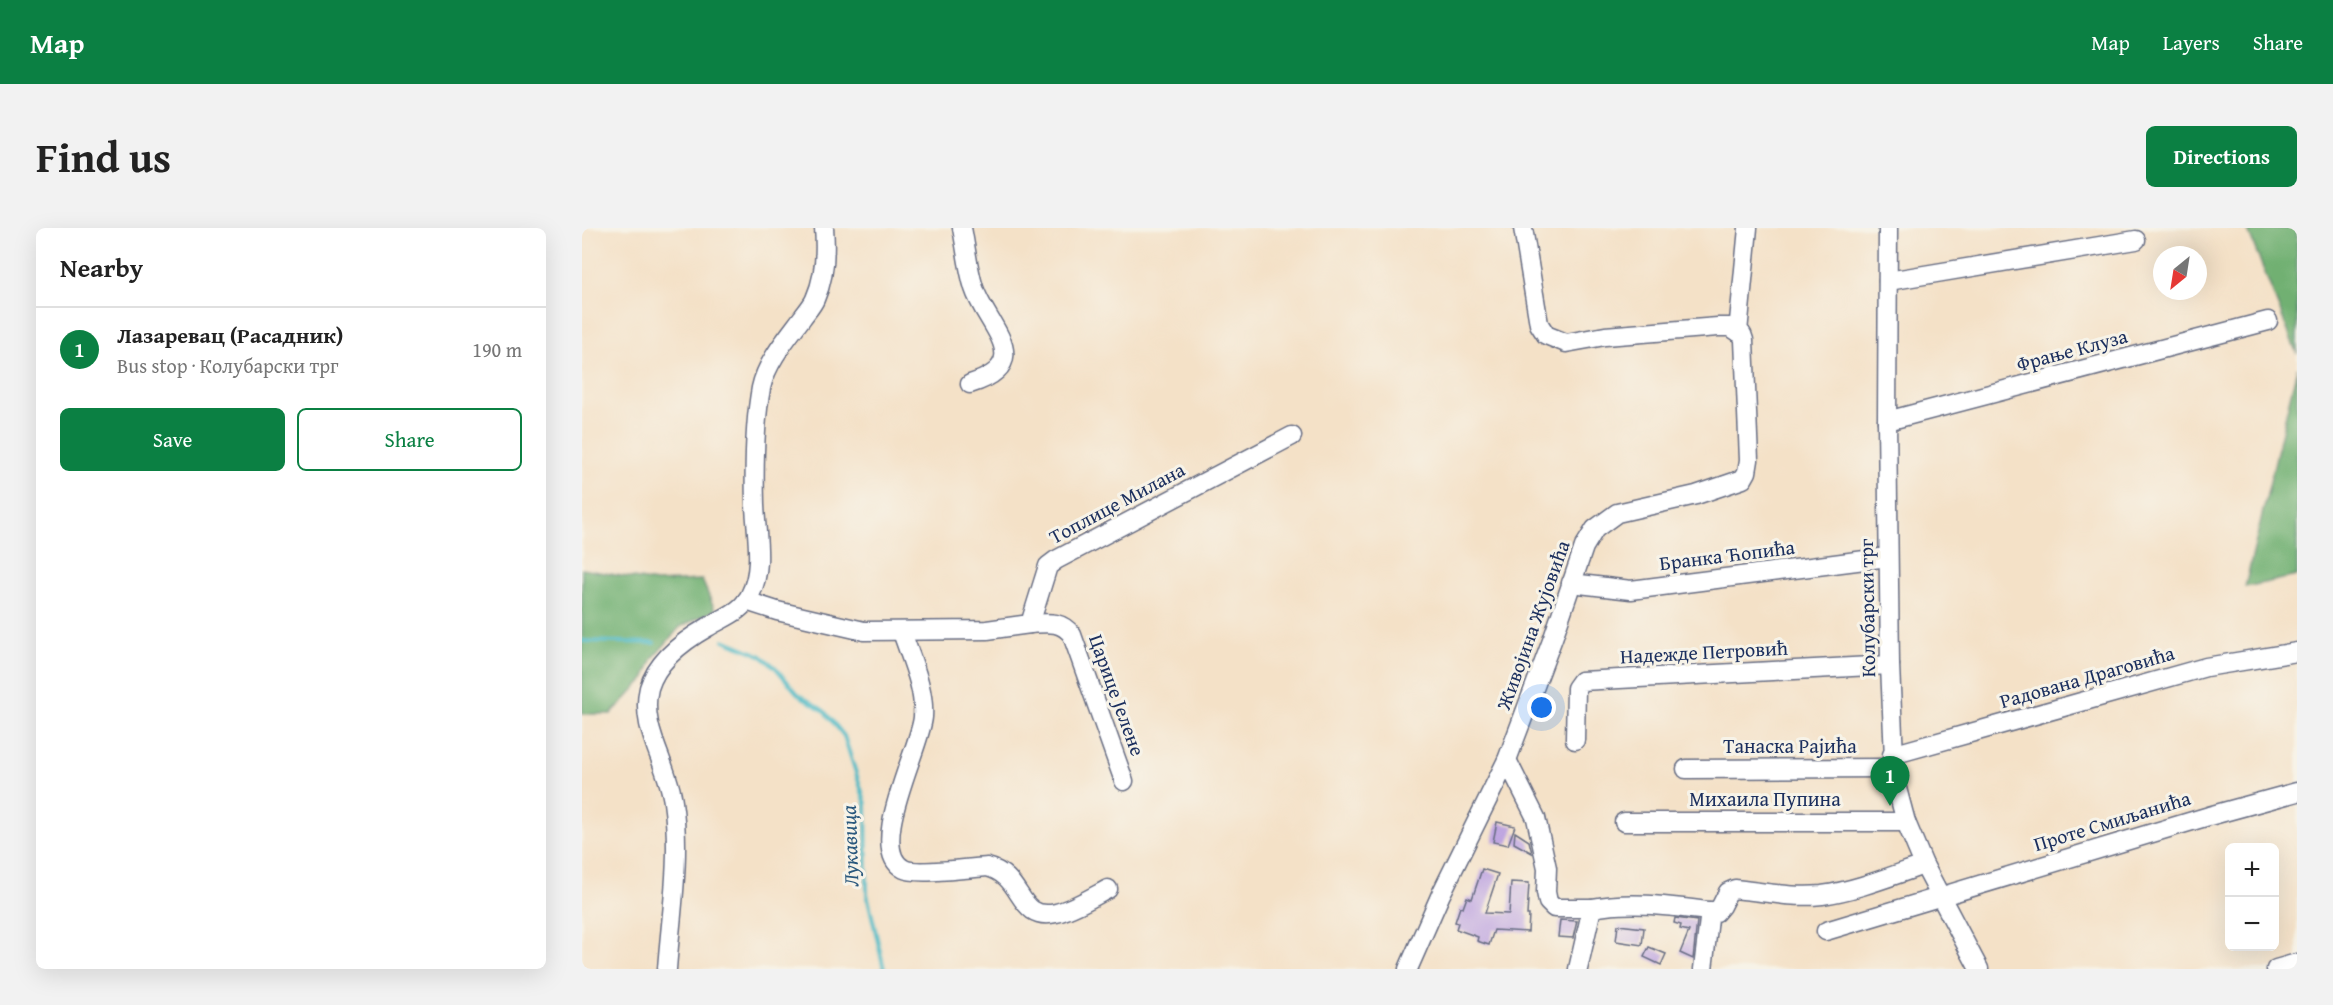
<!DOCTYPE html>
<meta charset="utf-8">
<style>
:root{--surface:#fff;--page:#f2f2f2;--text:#222;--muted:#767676;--line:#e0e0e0;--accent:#0b8043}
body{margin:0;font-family:"Gentium Book Plus",serif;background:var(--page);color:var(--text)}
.controls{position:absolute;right:18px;bottom:18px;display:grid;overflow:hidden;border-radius:9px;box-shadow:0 6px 24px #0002}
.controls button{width:54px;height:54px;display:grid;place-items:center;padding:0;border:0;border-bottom:2px solid var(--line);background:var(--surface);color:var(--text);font:30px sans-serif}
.compass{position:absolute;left:1571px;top:18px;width:54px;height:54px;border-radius:50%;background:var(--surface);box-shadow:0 6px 24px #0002;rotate:210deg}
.you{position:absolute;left:960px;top:480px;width:21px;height:21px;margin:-15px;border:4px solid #fff;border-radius:50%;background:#1a73e8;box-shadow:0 0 0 9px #1a73e833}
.badge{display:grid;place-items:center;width:39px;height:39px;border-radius:50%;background:var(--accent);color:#fff;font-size:20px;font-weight:700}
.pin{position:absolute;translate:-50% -50px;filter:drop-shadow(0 2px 3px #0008)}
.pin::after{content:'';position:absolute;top:32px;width:21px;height:18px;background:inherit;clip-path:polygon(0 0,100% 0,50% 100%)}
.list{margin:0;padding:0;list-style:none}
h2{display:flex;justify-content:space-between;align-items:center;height:78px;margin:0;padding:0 24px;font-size:26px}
h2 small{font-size:20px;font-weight:400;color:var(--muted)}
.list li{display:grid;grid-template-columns:39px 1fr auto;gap:18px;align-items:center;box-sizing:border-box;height:84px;padding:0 24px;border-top:2px solid var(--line)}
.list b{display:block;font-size:22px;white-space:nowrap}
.list p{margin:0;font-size:20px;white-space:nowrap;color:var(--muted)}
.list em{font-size:20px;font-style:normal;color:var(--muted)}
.actions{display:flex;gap:12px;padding:18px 24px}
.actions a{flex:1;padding:14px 0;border:2px solid var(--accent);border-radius:9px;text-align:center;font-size:21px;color:var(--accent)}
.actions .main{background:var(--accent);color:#fff}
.map{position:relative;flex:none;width:1715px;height:741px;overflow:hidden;border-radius:9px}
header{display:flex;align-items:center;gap:36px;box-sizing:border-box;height:84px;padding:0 30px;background:var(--accent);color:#fff}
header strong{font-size:28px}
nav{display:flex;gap:33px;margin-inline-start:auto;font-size:21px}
.intro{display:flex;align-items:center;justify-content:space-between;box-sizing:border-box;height:144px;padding:0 36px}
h1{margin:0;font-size:42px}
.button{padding:15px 27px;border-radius:9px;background:var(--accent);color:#fff;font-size:21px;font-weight:700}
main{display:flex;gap:36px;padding:0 36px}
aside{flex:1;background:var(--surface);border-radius:9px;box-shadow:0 6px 24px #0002}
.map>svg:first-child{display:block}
</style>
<header>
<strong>Map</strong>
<nav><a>Map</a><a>Layers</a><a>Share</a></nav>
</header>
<div class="intro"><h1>Find us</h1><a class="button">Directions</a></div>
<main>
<aside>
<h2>Nearby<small></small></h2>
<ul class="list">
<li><span class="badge">1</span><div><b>Лазаревац (Расадник)</b><p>Bus stop · Колубарски трг</p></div><em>190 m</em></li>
</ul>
<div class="actions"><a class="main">Save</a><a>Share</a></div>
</aside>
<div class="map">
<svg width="1715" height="741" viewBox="0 0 1715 741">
<rect width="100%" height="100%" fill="#f7f3e8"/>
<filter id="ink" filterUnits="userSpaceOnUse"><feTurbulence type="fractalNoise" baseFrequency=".0167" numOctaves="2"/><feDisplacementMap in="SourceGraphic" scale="12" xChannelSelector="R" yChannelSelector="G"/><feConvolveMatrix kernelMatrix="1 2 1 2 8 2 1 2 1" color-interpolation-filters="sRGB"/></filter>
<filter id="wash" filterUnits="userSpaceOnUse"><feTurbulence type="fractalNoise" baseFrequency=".008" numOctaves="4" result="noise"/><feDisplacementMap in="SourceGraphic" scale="24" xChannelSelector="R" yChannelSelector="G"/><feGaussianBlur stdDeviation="1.35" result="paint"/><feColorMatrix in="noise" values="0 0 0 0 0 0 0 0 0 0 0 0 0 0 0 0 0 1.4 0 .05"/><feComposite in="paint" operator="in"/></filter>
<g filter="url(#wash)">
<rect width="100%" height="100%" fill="#f4e1c7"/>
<g fill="#71b072" stroke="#467068" stroke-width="1.5">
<path d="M 1665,0 L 1715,0 L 1715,126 Z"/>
<path d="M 1715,140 L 1715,348 L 1663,359 Z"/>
<path d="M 0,341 L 74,354 L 120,352 L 133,382 L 98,399 L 71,430 L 62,451 L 29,486 L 0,486 Z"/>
</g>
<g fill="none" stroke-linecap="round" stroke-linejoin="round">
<g stroke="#4cb9c5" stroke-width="4">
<path d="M 142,412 L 178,427 L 193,439 L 216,466 L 242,483 L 262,508 L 284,576 L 285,666 L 302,741"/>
<path d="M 0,413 L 72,415"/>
</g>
</g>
<g id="blocks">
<g fill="#b699df">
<path d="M 915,594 L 933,598 L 926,617 L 911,614 Z"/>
<path d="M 933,604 L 947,613 L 950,625 L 932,615 Z"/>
<path d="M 900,641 L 916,646 L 903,685 L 927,686 L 929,654 L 947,655 L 945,687 L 947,687 L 946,704 L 912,702 L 907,717 L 895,713 L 896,709 L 874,701 L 876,695 L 873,694 L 878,679 L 881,680 L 885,669 L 890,671 Z"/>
<path d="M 1093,690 L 1115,693 L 1111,731 L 1098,725 L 1107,703 L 1098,701 L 1099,697 L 1092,695 Z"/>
<path d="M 978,692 L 995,693 L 991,710 L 976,709 Z"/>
<path d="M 1036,697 L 1062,700 L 1060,717 L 1034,713 Z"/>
<path d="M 1067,719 L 1084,726 L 1079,737 L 1062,729 Z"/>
</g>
</g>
</g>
<g filter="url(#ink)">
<use href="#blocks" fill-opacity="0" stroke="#676d83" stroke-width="1.5"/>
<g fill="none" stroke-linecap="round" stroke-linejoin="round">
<g stroke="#676d83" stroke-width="21">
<g id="minor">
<path d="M 380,0 C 384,20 386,41 392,60 C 404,98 456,135 388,156"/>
<path d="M 1306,0 L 1305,193 L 1308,437 L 1313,553 L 1324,594 L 1342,637 L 1397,741"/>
<path d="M 1306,53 L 1554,12"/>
<path d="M 1156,104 L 1166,0"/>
<path d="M 1305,193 L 1686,93"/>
<path d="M 989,355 L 1049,362 L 1306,329"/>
<path d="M 164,373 L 195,383 L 282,403 L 405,402 L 448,396 L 466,338 L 474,332 L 710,208"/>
<path d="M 448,396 C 465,395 479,392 490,407 L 542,553"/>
<path d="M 320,404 C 329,431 343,460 341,489 C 339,519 283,621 322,641 C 334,647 389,640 405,639 C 443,648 434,694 474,685 C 492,681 510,669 526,661"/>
<path d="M 993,512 L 994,460 L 999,453 L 1308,437"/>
<path d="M 1310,527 L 1624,439 L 1715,424"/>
<path d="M 925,532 L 954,590 L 965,640 L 964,664 L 966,674 L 972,680 L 1010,680 L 996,741"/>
<path d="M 1104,541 L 1311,540"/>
<path d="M 1042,594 L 1324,594"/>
<path d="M 1010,680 C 1050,672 1093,679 1134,684 L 1139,678 L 1146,664 L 1153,661 C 1181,664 1212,670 1240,667 C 1275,662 1309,648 1342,637"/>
<path d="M 1244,703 L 1627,588 L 1715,564"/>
<path d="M 85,741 C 89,686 99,629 91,574 C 86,535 57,500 67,460 C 75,433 103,412 126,399 C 142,389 160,384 168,367 C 182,340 174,306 173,277 C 172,239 172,198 179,160 C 184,135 205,110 220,90 C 224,84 230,78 233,71 C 243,49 244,23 242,0"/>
<path d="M 826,741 L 859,666 L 925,532 L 971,410 L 1002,319 L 1013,301 L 1035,285 L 1114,267 L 1161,251 L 1165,244 L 1167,232 L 1162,112 L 1160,106 L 1148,99 L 1136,99 L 1023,108 L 984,115 L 964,107 L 957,96 L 941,0"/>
<path d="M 1121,741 L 1128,683"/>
<path d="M 1694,741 L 1715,735"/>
</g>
</g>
<use href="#minor" stroke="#fff" stroke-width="18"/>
</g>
</g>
<g text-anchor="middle" stroke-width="6" stroke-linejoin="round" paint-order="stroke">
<g font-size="20" fill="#1b2f5e" stroke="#f7f3e8">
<text transform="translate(1490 122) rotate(-15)" y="7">Фрање Клуза</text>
<text transform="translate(535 275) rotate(-28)" y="7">Топлице Милана</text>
<text transform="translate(1145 327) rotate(-7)" y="7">Бранка Ћопића</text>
<text transform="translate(1285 380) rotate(-91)" y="7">Колубарски трг</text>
<text transform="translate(951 397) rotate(-70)" y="7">Живојина Жујовића</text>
<text transform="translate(1122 424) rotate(-3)" y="7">Надежде Петровић</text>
<text transform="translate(1505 449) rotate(-16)" y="7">Радована Драговића</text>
<text transform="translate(535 467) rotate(70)" y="7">Царице Јелене</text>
<text x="1208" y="525">Танаска Рајића</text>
<text x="1183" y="578">Михаила Пупина</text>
<text transform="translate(1530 593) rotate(-17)" y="7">Проте Смиљанића</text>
</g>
<g font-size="21" font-style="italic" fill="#2a587d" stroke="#f7f3e8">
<text transform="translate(268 618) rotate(-92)" y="7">Лукавица</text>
</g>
</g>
</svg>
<div class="controls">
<button>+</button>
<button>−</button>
</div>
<svg class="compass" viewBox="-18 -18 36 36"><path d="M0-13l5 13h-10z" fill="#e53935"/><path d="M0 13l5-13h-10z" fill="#767676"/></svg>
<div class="you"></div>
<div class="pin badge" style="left:1308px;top:578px">1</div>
</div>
</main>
